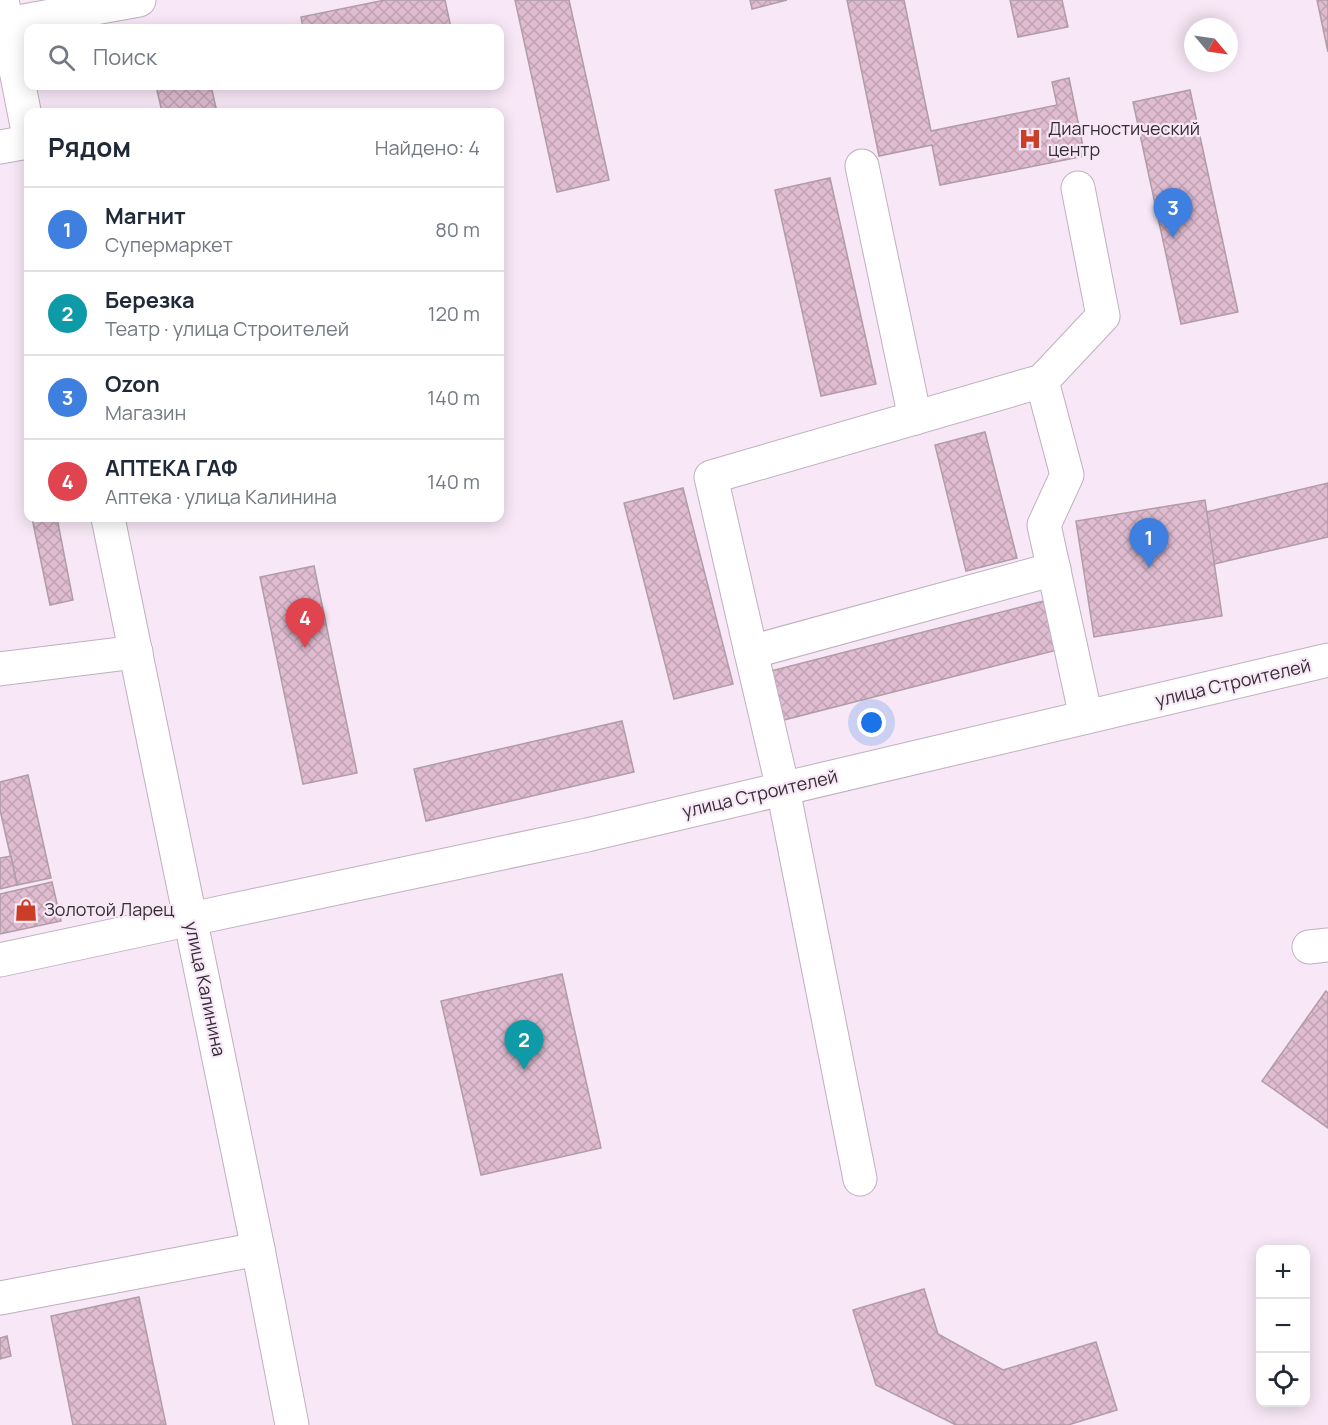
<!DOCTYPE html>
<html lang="ru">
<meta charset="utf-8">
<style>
:root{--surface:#fff;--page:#f6f6f7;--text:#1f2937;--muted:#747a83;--line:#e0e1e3;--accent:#7c3aed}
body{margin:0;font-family:Manrope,sans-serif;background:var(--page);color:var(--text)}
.controls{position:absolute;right:18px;bottom:18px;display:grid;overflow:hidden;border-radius:12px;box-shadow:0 3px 15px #0003}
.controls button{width:54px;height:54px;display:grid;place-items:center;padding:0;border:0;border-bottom:2px solid var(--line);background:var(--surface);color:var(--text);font:30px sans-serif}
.compass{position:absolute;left:1184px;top:18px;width:54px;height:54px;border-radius:50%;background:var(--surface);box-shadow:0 3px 15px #0003;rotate:119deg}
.you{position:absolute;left:872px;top:723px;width:21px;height:21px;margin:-15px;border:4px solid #fff;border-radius:50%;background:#1a73e8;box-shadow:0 0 0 9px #1a73e833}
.badge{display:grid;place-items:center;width:39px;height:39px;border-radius:50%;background:var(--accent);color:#fff;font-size:20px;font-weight:700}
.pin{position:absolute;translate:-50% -50px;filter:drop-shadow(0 2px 3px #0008)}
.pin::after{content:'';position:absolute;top:32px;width:21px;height:18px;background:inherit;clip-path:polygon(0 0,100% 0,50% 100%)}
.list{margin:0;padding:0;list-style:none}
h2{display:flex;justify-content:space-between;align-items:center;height:78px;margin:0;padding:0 24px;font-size:26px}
h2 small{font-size:20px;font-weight:400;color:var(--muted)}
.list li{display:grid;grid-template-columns:39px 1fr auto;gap:18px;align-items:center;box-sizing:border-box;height:84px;padding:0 24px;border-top:2px solid var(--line)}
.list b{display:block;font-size:22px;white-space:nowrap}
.list p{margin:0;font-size:20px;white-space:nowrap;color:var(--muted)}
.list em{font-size:20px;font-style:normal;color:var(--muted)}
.icon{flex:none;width:33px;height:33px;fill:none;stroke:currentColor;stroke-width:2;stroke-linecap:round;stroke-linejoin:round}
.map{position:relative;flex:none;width:1328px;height:1425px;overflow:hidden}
.search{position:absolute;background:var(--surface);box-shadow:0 3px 15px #0003;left:24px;top:24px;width:480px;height:66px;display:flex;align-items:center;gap:15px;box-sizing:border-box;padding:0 21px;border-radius:12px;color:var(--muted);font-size:22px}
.panel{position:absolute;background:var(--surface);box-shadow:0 3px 15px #0003;left:24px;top:108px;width:480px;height:414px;border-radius:12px}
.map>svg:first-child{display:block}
</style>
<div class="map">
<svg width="1328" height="1425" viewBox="0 0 1328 1425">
<defs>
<pattern id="building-cross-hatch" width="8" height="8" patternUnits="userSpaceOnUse" patternTransform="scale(1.5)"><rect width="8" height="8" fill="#dfbcd0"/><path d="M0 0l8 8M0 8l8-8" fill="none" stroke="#c0a2b3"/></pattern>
</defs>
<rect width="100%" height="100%" fill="#f8e8f7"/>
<g fill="url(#building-cross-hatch)" stroke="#b09da7" stroke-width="1.5">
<path d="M 385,0 L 445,0 L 451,28 L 303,28 L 301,17 Z"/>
<path d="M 515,0 L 569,0 L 609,180 L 557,192 Z"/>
<path d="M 750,0 L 787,0 L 752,9 Z"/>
<path d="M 847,0 L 904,0 L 931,131 L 1057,105 L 1052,82 L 1069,78 L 1085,156 L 940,185 L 932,145 L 879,156 Z"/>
<path d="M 1010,0 L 1062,0 L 1068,27 L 1018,37 Z"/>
<path d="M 1317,0 L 1328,0 L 1328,52 Z"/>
<path d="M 156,86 L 211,86 L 217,112 L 162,112 Z"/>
<path d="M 1190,90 L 1238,312 L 1181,324 L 1133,102 Z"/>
<path d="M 830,178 L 876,384 L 821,396 L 775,190 Z"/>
<path d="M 985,432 L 1017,558 L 966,571 L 935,445 Z"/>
<path d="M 1328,483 L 1328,537 L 1214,564 L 1202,513 Z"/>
<path d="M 683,488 L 733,684 L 674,699 L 624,503 Z"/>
<path d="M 1205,500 L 1222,616 L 1094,637 L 1076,521 Z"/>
<path d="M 32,518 L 57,518 L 73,600 L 50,605 Z"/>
<path d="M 314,566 L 357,773 L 303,784 L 260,577 Z"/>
<path d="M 1044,601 L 1057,650 L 780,721 L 767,672 Z"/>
<path d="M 622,721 L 634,772 L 426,821 L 414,769 Z"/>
<path d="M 28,775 L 51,878 L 17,885 L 0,810 L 0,782 Z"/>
<path d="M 11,856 L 17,885 L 0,889 L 0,858 Z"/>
<path d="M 52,882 L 61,921 L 0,934 L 0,894 Z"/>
<path d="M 562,974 L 601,1148 L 481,1175 L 441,1001 Z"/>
<path d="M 1326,991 L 1328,993 L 1328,1128 L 1262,1081 Z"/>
<path d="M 924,1289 L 938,1334 L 1003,1370 L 1096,1342 L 1117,1410 L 1068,1425 L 956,1425 L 876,1385 L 853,1310 Z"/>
<path d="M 139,1297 L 166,1425 L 73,1425 L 51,1316 Z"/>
<path d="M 7,1336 L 11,1356 L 0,1359 L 0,1338 Z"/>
</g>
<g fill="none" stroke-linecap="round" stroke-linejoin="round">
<g stroke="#bfb0be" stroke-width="35">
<g id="minor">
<path d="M 7,24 L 139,0"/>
<path d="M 0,147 L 28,142"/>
<path d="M 862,166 L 915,418"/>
<path d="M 1078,188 L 1103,316 L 1042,381 L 1067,475 L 1044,525 L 1086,717"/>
<path d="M 1042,381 L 711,477 L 751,652 L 1054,569"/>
<path d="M 751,652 L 783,789 L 860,1179"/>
<path d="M 0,669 L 136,652"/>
<path d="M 1309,947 L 1328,945"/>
<path d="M 0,960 L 191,919"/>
<path d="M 0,1298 L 258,1249"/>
</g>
</g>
<g stroke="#bfb0be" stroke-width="35">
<g id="major">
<path d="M 2,0 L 28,131"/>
<path d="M 108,518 L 258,1249 L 292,1425"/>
<path d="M 191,919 L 587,835 L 1328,660"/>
</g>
</g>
<use href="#minor" stroke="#fff" stroke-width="33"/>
<use href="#major" stroke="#fff" stroke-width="33"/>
</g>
<defs>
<g id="hospital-bare" transform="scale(1.8)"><path d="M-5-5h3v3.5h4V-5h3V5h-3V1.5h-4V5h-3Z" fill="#ca3e27" stroke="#f8e8f7" stroke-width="2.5" paint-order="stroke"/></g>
<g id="shop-bare" transform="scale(1.8)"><path d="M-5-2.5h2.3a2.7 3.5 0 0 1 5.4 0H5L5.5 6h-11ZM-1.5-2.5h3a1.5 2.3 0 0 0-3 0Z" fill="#ca3e27" stroke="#f8e8f7" stroke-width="2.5" paint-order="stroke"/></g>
</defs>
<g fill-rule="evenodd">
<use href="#hospital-bare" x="1030" y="139"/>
<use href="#shop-bare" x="26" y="910"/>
</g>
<g text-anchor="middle" stroke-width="4.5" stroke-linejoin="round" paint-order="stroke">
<g font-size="18" fill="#352f35" stroke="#f8e8f7" text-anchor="start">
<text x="1048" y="135">Диагностический<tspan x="1048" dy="21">центр</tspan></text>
<text x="44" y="916">Золотой Ларец</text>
</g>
<g font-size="18" fill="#352f35" stroke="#f8e8f7">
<text transform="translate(1233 683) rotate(-13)" y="6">улица Строителей</text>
<text transform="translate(760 794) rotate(-13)" y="6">улица Строителей</text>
<text transform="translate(205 989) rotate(78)" y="6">улица Калинина</text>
</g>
</g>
</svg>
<div class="controls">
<button>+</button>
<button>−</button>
<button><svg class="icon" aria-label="locate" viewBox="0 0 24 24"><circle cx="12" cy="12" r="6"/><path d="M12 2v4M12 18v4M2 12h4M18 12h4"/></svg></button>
</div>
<svg class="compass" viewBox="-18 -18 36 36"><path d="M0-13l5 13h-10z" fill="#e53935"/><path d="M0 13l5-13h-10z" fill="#747a83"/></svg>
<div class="you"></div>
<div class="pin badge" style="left:1149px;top:568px;background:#3f7fe0">1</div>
<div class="pin badge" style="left:524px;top:1070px;background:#0f9aa8">2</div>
<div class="pin badge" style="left:1173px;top:238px;background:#3f7fe0">3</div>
<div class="pin badge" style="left:305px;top:648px;background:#e0444e">4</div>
<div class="search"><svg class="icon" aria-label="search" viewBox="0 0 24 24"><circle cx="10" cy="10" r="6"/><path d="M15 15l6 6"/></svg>Поиск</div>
<section class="panel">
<h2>Рядом<small>Найдено: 4</small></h2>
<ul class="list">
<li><span class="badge" style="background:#3f7fe0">1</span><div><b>Магнит</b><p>Супермаркет</p></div><em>80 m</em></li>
<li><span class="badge" style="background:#0f9aa8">2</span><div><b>Березка</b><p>Театр · улица Строителей</p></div><em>120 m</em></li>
<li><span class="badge" style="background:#3f7fe0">3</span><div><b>Ozon</b><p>Магазин</p></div><em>140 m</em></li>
<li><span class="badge" style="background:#e0444e">4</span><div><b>АПТЕКА ГАФ</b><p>Аптека · улица Калинина</p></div><em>140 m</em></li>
</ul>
</section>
</div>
